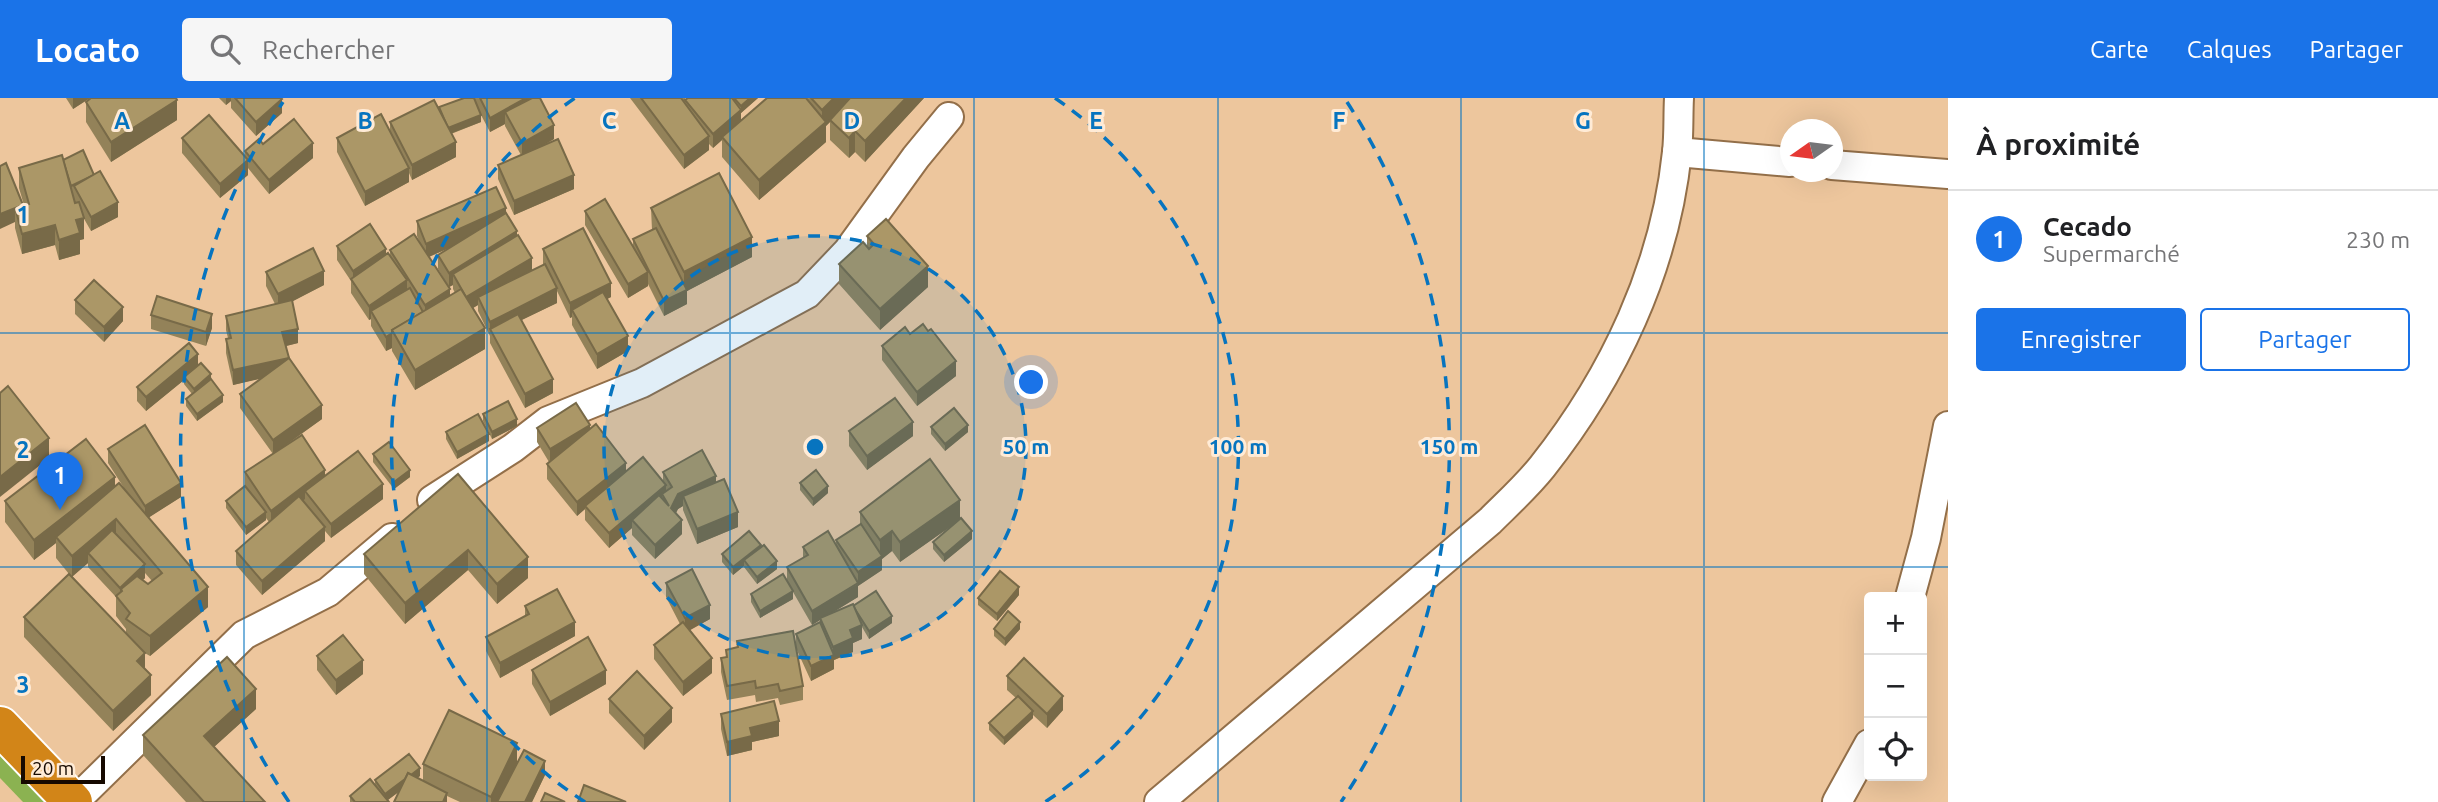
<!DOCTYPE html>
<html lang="fr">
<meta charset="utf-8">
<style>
:root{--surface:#fff;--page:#f6f6f6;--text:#202124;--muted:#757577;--line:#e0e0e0;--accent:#1a73e8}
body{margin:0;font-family:Ubuntu,sans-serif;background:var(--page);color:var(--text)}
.controls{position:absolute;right:21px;bottom:21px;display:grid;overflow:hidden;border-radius:7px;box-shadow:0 7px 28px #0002}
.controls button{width:63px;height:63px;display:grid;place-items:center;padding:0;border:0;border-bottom:2px solid var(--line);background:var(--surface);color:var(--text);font:35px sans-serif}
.compass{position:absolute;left:1780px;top:21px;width:63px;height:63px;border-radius:50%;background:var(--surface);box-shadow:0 7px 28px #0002;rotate:256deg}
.scale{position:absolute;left:21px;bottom:18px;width:84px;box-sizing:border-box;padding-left:7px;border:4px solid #160900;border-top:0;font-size:19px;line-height:24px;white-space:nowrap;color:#160900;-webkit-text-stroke:5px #ffebd6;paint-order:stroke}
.you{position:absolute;left:1032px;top:285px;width:24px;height:24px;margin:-18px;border:5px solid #fff;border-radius:50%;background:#1a73e8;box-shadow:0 0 0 10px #1a73e833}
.badge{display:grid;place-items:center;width:46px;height:46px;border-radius:50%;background:var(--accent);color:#fff;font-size:23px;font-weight:700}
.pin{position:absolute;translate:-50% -58px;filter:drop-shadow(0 2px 4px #0008)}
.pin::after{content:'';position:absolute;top:37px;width:24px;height:21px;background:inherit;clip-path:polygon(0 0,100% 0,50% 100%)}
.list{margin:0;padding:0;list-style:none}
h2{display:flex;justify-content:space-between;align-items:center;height:91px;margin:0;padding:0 28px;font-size:30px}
h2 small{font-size:23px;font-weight:400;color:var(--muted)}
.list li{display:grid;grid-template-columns:46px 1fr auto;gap:21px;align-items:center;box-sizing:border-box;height:98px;padding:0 28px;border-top:2px solid var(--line)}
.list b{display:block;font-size:26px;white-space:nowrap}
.list p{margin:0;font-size:23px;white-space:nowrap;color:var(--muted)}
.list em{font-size:23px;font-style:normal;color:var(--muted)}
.actions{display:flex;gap:14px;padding:21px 28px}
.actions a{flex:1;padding:16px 0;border:2px solid var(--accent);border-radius:7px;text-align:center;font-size:24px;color:var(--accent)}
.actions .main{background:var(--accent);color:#fff}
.icon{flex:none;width:38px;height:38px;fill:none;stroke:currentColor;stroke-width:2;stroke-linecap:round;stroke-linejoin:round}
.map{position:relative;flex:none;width:1948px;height:704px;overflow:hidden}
header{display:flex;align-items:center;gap:42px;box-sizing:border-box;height:98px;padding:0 35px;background:var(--accent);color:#fff}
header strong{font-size:33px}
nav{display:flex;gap:38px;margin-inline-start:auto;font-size:24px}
.search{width:490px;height:63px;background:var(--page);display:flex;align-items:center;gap:18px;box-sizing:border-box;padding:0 24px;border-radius:7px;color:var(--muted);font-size:26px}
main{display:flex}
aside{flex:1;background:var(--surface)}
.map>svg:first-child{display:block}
</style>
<header>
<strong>Locato</strong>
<div class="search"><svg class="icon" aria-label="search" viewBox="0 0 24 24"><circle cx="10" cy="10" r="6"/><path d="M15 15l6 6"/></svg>Rechercher</div>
<nav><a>Carte</a><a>Calques</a><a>Partager</a></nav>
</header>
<main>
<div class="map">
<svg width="1948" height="704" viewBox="0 0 1948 704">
<rect width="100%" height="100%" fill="#edc69d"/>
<path fill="#8bb251" d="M 0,656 L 47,704 L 23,704 L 0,680 Z"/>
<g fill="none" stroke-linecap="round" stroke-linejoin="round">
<g stroke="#936f49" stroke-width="32">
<g id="street">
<path d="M 1677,54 L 1790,64"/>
<path d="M 1832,67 L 1948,76"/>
<path d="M 432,402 L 513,350 L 548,323 L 642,285 L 807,196 L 848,153 L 916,59 L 949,19"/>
<path d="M 1910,499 L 1926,440 L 1948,328"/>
<path d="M 74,704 L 244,537 L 328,494 L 392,440"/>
<path d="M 1159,704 L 1490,423 C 1507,406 1526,389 1542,369 C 1614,278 1665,170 1677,54 C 1679,36 1678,18 1679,0"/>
<path d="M 1837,704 L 1869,646"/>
</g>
</g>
<g stroke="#fff" stroke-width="42">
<path id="highway" d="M 0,628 L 73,704"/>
</g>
<use href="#street" stroke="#fff" stroke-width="28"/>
<use href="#highway" stroke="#d28518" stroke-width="38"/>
</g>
<g fill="#938259" fill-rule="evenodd">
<path d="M 66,0 L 90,0 L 73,11 Z"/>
<path d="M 219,0 L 281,0 L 282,15 L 256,38 L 231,10 L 231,3 L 226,7 Z"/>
<path d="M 464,0 L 540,0 L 554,41 L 546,46 L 574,91 L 514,117 L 498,81 L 498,67 L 521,57 L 505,28 L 505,26 L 490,34 L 481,17 L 481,24 L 451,36 L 456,59 L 412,82 L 409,75 L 409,84 L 365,108 L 337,54 L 337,40 L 390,34 L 390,24 L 439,12 L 439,9 Z"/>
<path d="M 630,0 L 685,0 L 685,6 L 685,2 L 688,0 L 758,0 L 741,15 L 741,22 L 767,0 L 924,0 L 865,64 L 855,54 L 849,60 L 830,42 L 830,24 L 826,28 L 826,44 L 759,102 L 722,59 L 722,42 L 713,50 L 709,46 L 709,52 L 684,71 Z"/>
<path d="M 86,4 L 177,22 L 111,64 L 86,24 Z"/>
<path d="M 182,40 L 245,59 L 245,53 L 263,46 L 313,60 L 269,96 L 248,70 L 248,77 L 220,100 L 182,55 Z"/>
<path d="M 63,62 L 94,77 L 118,119 L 91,133 L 83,119 L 84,141 L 80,142 L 80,156 L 59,162 L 55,147 L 22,156 L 15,130 L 15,124 L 0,68 L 24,107 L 19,90 L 19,70 Z"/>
<path d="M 651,110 L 752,159 L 687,193 L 687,206 L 664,218 L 648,186 L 648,188 L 628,200 L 585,127 L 585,113 L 633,149 L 633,141 L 652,132 Z"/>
<path d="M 506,115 L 517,138 L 532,173 L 543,167 L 543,151 L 611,199 L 607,201 L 628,253 L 597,271 L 572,227 L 572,219 L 570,220 L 557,193 L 557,205 L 521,222 L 553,295 L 525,310 L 490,245 L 490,238 L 478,213 L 478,207 L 473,210 L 485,251 L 415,292 L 392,253 L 392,250 L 386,253 L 371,228 L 371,221 L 369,222 L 351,195 L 351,183 L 337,162 L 337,148 L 390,157 L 390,152 L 421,147 L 417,138 L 417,123 ZM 449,150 L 438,157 L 438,171 L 449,189 L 453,187 L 453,191 L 455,195 L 450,198 L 429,159 Z"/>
<path d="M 867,138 L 928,189 L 880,232 L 839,186 L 839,166 L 867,149 Z"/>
<path d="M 266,174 L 324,187 L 292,203 L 298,245 L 286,248 L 289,261 L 322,321 L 279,352 L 325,378 L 383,401 L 331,440 L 325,433 L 325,443 L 262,497 L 236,467 L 236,453 L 269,424 L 266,420 L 266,422 L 246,437 L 226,410 L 226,403 L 245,388 L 245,374 L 273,356 L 240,310 L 240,296 L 261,280 L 233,287 L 226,255 L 226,241 L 228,240 L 226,232 L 226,218 L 275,206 L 266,188 Z"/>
<path d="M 75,202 L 123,223 L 104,244 L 75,216 Z"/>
<path d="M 151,217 L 212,230 L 206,248 L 151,231 Z"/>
<path d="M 910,236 L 956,278 L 917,308 L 882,262 L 882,248 Z"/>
<path d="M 198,267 L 211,282 L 223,304 L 197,323 L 186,308 L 186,301 L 192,296 L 184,286 L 184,282 L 146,313 L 137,303 L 137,289 Z"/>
<path d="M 483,316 L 517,328 L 492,341 L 483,323 Z"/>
<path d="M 931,329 L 968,334 L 945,353 L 931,336 Z"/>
<path d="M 537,330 L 590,332 L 626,373 L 663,383 L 663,374 L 716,384 L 738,429 L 697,446 L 683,412 L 683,408 L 678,411 L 676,415 L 682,436 L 655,461 L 632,437 L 632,430 L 609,450 L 585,422 L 585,411 L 577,418 L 547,381 L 547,366 L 549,364 L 537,344 Z"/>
<path d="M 849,333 L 913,338 L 867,372 L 849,348 Z"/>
<path d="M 446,334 L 489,343 L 457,361 L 446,341 Z"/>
<path d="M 108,351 L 181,399 L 149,419 L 208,509 L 150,558 L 143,554 L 145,571 L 151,597 L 113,633 L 24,539 L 24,519 L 69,476 L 56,460 L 56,445 L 34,462 L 5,424 L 5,403 L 115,388 L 124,390 L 108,365 ZM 88,465 L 88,469 L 116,499 L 116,518 L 126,531 L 126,536 L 72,478 ZM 145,475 L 152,483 L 148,486 L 143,482 L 145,480 Z"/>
<path d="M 373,356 L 410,379 L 394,391 L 373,364 Z"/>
<path d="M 458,376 L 528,480 L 497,506 L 468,472 L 405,526 L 364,476 L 364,456 Z"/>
<path d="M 800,385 L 828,395 L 813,408 L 800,392 Z"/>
<path d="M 860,414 L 960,421 L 972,441 L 944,464 L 933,451 L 933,444 L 954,426 L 900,464 L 892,453 L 882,461 L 882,472 L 858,488 L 858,499 L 832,515 L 853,508 L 892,525 L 869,541 L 862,529 L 862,541 L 853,545 L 853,554 L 834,562 L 834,571 L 811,583 L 796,550 L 803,588 L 803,602 L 780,607 L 778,600 L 756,604 L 755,597 L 727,602 L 721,574 L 721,560 L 726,559 L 726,552 L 737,549 L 737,543 L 796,549 L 796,536 L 820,526 L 820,522 L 812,527 L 793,494 L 793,501 L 760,520 L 751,504 L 751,496 L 787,483 L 787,469 L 803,460 L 803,449 L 836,448 L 836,442 L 860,427 Z"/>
<path d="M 761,450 L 777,471 L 757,486 L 744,469 L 744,468 L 733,477 L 722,464 L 722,456 Z"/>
<path d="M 666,485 L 710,521 L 689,532 L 712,575 L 683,598 L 654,561 L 654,547 L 680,526 L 666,499 Z"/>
<path d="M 1019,497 L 997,523 L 978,507 L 978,500 Z"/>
<path d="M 525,508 L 575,538 L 500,580 L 486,553 L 486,539 L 525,518 Z"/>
<path d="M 994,531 L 1020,531 L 1005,548 L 994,538 Z"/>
<path d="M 317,558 L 363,576 L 336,597 L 317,572 Z"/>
<path d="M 532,572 L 606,586 L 550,618 L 532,586 Z"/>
<path d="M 1007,578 L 1063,612 L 1047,630 L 1033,617 L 1033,620 L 1004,647 L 989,632 L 989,625 L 1016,600 L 1007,592 Z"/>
<path d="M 609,601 L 672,624 L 644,652 L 609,615 Z"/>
<path d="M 256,611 L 214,649 L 265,704 L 186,704 L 143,657 L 143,637 Z"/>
<path d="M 721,616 L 779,638 L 752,644 L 752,652 L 727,658 L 721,631 Z"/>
<path d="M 517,665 L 545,677 L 532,704 L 460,704 L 447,698 L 447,704 L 400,693 L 388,702 L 389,704 L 350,704 L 350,698 L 375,687 L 375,682 L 420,678 L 417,680 L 423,683 L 423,666 Z"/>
</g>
<g fill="#786a48">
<path d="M 73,0 L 90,0 L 73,11 Z"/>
<path d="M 226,0 L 231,0 L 231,3 L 226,7 Z"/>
<path d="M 526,0 L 534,0 L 505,14 L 505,26 L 490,34 L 490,20 Z"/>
<path d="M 750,0 L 758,0 L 741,15 L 741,26 L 722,39 L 722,42 L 713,50 L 713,36 L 741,12 L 741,8 Z"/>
<path d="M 834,0 L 856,0 L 830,22 L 830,24 L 826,28 L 826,44 L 759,102 L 759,82 L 822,27 L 822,12 Z"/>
<path d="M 906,0 L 924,0 L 865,64 L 865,43 Z"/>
<path d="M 282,1 L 282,15 L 256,38 L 256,24 Z"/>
<path d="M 177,2 L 177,22 L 111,64 L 111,44 Z"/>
<path d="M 481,17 L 481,24 L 447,37 L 447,30 Z"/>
<path d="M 554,27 L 554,41 L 522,59 L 522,45 Z"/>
<path d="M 855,33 L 855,54 L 849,60 L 849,40 Z"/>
<path d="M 709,38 L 709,52 L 684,71 L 684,57 Z"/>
<path d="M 456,44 L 456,59 L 412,82 L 412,67 Z"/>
<path d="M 313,45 L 313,60 L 269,96 L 269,82 Z"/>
<path d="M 248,62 L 248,77 L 220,100 L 220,86 Z"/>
<path d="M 409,70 L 409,84 L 365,108 L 365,94 Z"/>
<path d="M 574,77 L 574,91 L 514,117 L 514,103 Z"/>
<path d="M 118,104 L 118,119 L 91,133 L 91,119 Z"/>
<path d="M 15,110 L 15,124 L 0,131 L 0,116 Z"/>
<path d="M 506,110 L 506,125 L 426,160 L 426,146 Z"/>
<path d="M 84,120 L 84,141 L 80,142 L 80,156 L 59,162 L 59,142 L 76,122 Z"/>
<path d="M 55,127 L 55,147 L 22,156 L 22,136 Z"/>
<path d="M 517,133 L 517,147 L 453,176 L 453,187 L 449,189 L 449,175 Z"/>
<path d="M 752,139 L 752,159 L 687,193 L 687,206 L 664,218 L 664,203 L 684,193 L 684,174 Z"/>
<path d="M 386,151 L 386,165 L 353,187 L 353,173 Z"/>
<path d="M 532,160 L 532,174 L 478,199 L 478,207 L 466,214 L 466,199 Z"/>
<path d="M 928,168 L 928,189 L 880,232 L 880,211 Z"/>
<path d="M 324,173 L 324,187 L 278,211 L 278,196 Z"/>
<path d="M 648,174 L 648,188 L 628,200 L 628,186 Z"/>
<path d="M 407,182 L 407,196 L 371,213 L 371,221 L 369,222 L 369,208 Z"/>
<path d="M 611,185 L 611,199 L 575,217 L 572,212 L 572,219 L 570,220 L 570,205 Z"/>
<path d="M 557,190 L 557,205 L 493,236 L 490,231 L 490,238 L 490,224 Z"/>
<path d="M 450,191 L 450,206 L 425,221 L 425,207 Z"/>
<path d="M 123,209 L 123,223 L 104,244 L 104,229 Z"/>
<path d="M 212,216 L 212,230 L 206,248 L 206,234 Z"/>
<path d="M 485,230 L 485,251 L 415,292 L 415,272 Z"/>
<path d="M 298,231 L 298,245 L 282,249 L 282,234 Z"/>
<path d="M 392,235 L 392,250 L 386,253 L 386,239 Z"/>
<path d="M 628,238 L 628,253 L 597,271 L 597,256 Z"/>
<path d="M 198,256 L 198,270 L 184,279 L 184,282 L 146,313 L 146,299 Z"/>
<path d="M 289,260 L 289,274 L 233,287 L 233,272 Z"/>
<path d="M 956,263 L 956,278 L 917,308 L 917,294 Z"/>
<path d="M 211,276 L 211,284 L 194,298 L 194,291 Z"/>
<path d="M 553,281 L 553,295 L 525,310 L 525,296 Z"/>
<path d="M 223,297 L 223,304 L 197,323 L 197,316 Z"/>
<path d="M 322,307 L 322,321 L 273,356 L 273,342 Z"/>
<path d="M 517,321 L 517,328 L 492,341 L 492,334 Z"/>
<path d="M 913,324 L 913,338 L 867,372 L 867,358 Z"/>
<path d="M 590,327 L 590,341 L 550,365 L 550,351 Z"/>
<path d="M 968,327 L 968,334 L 945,353 L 945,346 Z"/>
<path d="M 489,336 L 489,343 L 457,361 L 457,354 Z"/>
<path d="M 49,340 L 49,360 L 0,399 L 0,379 Z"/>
<path d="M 626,365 L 626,379 L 585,408 L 585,411 L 577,418 L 577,404 Z"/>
<path d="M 325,372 L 325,387 L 305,393 L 305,401 L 271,427 L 271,413 Z"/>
<path d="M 410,372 L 410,379 L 394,391 L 394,384 Z"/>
<path d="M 716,378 L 716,392 L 683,398 L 683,408 L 678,411 L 671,424 L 671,410 L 678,396 Z"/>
<path d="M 115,379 L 115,400 L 56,439 L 56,445 L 34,462 L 34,442 Z"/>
<path d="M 181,385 L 181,399 L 145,422 L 145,408 Z"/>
<path d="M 383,386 L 383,401 L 331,440 L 331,426 Z"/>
<path d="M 666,387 L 666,401 L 662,396 L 662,405 L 632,422 L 632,430 L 609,450 L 609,435 Z"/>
<path d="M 828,388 L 828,395 L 813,408 L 813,401 Z"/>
<path d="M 960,402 L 960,422 L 900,464 L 900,444 Z"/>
<path d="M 266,414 L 266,422 L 246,437 L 246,429 Z"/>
<path d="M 738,414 L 738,429 L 697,446 L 697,431 Z"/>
<path d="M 116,421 L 116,441 L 88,455 L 88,465 L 72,479 L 72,458 Z"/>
<path d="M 682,422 L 682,436 L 655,461 L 655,447 Z"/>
<path d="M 325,429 L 325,443 L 262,497 L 262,483 Z"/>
<path d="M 892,433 L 892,453 L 882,461 L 882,472 L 858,488 L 858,499 L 812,527 L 812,513 L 858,486 L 858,474 L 880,459 L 880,442 Z"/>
<path d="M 972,433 L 972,441 L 944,464 L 944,457 Z"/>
<path d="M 761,447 L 761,454 L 744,462 L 744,468 L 733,477 L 733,469 Z"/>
<path d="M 468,452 L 468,472 L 405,526 L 405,505 Z"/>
<path d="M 528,459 L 528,480 L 497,506 L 497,486 Z"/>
<path d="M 777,463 L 777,471 L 757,486 L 757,479 Z"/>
<path d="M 145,466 L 145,480 L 122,502 L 122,493 L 121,491 L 120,504 L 120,490 Z"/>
<path d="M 208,489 L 208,509 L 150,558 L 150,538 Z"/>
<path d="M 1019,489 L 1019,497 L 997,523 L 997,516 Z"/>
<path d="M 793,493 L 793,501 L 760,520 L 760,513 Z"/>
<path d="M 710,507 L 710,521 L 685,535 L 685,520 Z"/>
<path d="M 892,518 L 892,525 L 869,541 L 869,533 Z"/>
<path d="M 575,524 L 575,538 L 500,580 L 500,565 Z"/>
<path d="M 1020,524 L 1020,531 L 1005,548 L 1005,541 Z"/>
<path d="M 862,527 L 862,541 L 853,545 L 853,554 L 834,562 L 834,571 L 811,583 L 811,568 L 833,558 L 833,549 L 850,532 Z"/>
<path d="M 145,555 L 145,576 L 137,563 Z"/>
<path d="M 712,560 L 712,575 L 683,598 L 683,584 Z"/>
<path d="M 363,562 L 363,576 L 336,597 L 336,582 Z"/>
<path d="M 606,572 L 606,586 L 550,618 L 550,604 Z"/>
<path d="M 151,577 L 151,597 L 113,633 L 113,613 Z"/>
<path d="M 256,591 L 256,611 L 204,658 L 204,638 Z"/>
<path d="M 1063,598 L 1063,612 L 1047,630 L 1047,616 Z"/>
<path d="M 672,610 L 672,624 L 644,652 L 644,638 Z"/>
<path d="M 1033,613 L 1033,620 L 1004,647 L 1004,640 Z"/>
<path d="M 779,623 L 779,638 L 752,644 L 752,652 L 727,658 L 727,644 L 750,630 Z"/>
<path d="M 517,645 L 517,665 L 498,704 L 491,704 L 491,699 Z"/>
<path d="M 545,663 L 545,677 L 532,704 L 525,704 Z"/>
<path d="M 420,670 L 420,678 L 385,704 L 385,696 Z"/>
<path d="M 447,695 L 447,704 L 443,704 Z"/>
</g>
<g fill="#ab9767" stroke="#786a48" stroke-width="2">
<path d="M 91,0 L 176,0 L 177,2 L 111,44 L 86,4 Z"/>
<path d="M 235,0 L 281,0 L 282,1 L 256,24 Z"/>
<path d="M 464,0 L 474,0 L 481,17 L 448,30 L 439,9 Z"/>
<path d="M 480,0 L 526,0 L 490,20 Z"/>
<path d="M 532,0 L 540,0 L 554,27 L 522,45 L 505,14 Z"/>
<path d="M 641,0 L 681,0 L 709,38 L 684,57 Z"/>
<path d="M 688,0 L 732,0 L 741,12 L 713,36 L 685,2 Z"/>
<path d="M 734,0 L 750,0 L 741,8 Z"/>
<path d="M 767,0 L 806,0 L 826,24 L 759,82 L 722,39 Z"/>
<path d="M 811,0 L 834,0 L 822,12 Z"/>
<path d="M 850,0 L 906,0 L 865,43 L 855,33 L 849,40 L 830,22 Z"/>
<path d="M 434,2 L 456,44 L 412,67 L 390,24 Z"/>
<path d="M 381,16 L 409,70 L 365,94 L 337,40 Z"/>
<path d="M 209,17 L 248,62 L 220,86 L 182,40 Z"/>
<path d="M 294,21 L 313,45 L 269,82 L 245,53 L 259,41 L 263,46 Z"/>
<path d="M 558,41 L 574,77 L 514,103 L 498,67 Z"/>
<path d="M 83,52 L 94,77 L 71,88 L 63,62 Z"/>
<path d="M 62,57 L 75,105 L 79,104 L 84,120 L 76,122 L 80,135 L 59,142 L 55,127 L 22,136 L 15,109 L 29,106 L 19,70 Z"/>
<path d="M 6,65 L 23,107 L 0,116 L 0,68 Z"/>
<path d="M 100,73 L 118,104 L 91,119 L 74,88 Z"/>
<path d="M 719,75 L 752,139 L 684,174 L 651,110 Z"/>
<path d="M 496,89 L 506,110 L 426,146 L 417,123 Z"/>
<path d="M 605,101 L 648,174 L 628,186 L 585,113 Z"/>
<path d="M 506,115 L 517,133 L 449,175 L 438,157 Z"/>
<path d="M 886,121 L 928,168 L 880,211 L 839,166 L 863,144 L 869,151 L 874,146 L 867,138 Z"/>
<path d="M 370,126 L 386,151 L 353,173 L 337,148 Z"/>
<path d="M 583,130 L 611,185 L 570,205 L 543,151 Z"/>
<path d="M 656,130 L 687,192 L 664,203 L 633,141 Z"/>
<path d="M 414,136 L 450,191 L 425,207 L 390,152 Z"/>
<path d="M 518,137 L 532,160 L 466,199 L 453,176 Z"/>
<path d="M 313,150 L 324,173 L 278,196 L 266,174 Z"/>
<path d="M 388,155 L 407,182 L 369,208 L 351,181 Z"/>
<path d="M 545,166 L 557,190 L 490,224 L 478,199 Z"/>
<path d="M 94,182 L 123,209 L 104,229 L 75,202 Z"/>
<path d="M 410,190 L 423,214 L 392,232 L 392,235 L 386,239 L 371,213 Z"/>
<path d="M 461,191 L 485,230 L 415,272 L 392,232 Z"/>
<path d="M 603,194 L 628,238 L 597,256 L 572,212 Z"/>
<path d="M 157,198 L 212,216 L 206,234 L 151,217 Z"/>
<path d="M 292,202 L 298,231 L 282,234 L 289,260 L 233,272 L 226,241 L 231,240 L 226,218 Z"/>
<path d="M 518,216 L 553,281 L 525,296 L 490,231 Z"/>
<path d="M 923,226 L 928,233 L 931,231 L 956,263 L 917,294 L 882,248 L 905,229 L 910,236 Z"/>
<path d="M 189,245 L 198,256 L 146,299 L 137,289 Z"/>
<path d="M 289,260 L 322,307 L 273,342 L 240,296 Z"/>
<path d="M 201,265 L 211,276 L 194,291 L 184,279 Z"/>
<path d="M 211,281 L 223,297 L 197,316 L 186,301 Z"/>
<path d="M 8,288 L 49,340 L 0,379 L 0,295 Z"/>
<path d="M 895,300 L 913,324 L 867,358 L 849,333 Z"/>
<path d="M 508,303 L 517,321 L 492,334 L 483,316 Z"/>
<path d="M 576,305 L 590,327 L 550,351 L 537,330 Z"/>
<path d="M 954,310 L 968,327 L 945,346 L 931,329 Z"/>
<path d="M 478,316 L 489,336 L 457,354 L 446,334 Z"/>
<path d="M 596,326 L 626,365 L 577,404 L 547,366 Z"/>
<path d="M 145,327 L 181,385 L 145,408 L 108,351 Z"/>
<path d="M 302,337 L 325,372 L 271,413 L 245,374 Z"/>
<path d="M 86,341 L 115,379 L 34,442 L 5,403 Z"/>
<path d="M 389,344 L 410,372 L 394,384 L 373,356 Z"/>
<path d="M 702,352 L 716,378 L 678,396 L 671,410 L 682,422 L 655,447 L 632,422 L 659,397 L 669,408 L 662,396 L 672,389 L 663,374 Z"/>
<path d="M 358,353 L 383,386 L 331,426 L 305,393 Z"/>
<path d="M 643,359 L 666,387 L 609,435 L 585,408 Z"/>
<path d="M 930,361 L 960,402 L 900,444 L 892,433 L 880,442 L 860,414 Z"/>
<path d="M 816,372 L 828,388 L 813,401 L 800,385 Z"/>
<path d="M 458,376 L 528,459 L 497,486 L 468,452 L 405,505 L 364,456 Z"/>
<path d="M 724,381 L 738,414 L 697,431 L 683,398 Z"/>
<path d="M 119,385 L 208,489 L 150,538 L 126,521 L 130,515 L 116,498 L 122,493 L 121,491 L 137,478 L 148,486 L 162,475 L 116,421 L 72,458 L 56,439 Z"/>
<path d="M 245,388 L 266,414 L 246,429 L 226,403 Z"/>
<path d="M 299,398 L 325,429 L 262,483 L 236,453 Z"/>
<path d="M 961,420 L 972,433 L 944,457 L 933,444 Z"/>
<path d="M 861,426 L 882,458 L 858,474 L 836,442 Z"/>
<path d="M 112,432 L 145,466 L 120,490 L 88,455 Z"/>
<path d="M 749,433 L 761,447 L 733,469 L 722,456 Z"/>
<path d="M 828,433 L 858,485 L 812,513 L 787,469 L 808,457 L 803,449 Z"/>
<path d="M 764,447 L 777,463 L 757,479 L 744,462 Z"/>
<path d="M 692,471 L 710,507 L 685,520 L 666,485 Z"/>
<path d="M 1000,473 L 1019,489 L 997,516 L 978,500 Z"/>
<path d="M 69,476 L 145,555 L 137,563 L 151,577 L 113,613 L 24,519 Z"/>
<path d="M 783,476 L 793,493 L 760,513 L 751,496 Z"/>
<path d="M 557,491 L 575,524 L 500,565 L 486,539 L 529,516 L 525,508 Z"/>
<path d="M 876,493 L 892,518 L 869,533 L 853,508 Z"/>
<path d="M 853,506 L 862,527 L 850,532 L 853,540 L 833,549 L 820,520 Z"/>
<path d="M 1008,513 L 1020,524 L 1005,541 L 994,531 Z"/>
<path d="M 683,524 L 712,560 L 683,584 L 654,547 Z"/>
<path d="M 820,524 L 834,557 L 811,568 L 796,536 Z"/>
<path d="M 793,533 L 803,588 L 780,593 L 778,586 L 756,590 L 755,583 L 727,588 L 721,560 L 727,559 L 726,552 L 738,549 L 737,543 Z"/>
<path d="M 343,537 L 363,562 L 336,582 L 317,558 Z"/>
<path d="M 588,539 L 606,572 L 550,604 L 532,572 Z"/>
<path d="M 227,559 L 256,591 L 204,638 L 265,704 L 204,704 L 143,637 Z"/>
<path d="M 1024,560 L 1063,598 L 1047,616 L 1007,578 Z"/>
<path d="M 637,573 L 672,610 L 644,638 L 609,601 Z"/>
<path d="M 1018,598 L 1033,613 L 1004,640 L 989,625 Z"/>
<path d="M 774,603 L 779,623 L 750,630 L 752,638 L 727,644 L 721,616 Z"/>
<path d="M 449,612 L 517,645 L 491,699 L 423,666 Z"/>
<path d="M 524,652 L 545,663 L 525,704 L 497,704 Z"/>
<path d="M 409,656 L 420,670 L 411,677 L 408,675 L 405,681 L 385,696 L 375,682 Z"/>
<path d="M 408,675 L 447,695 L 443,704 L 394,704 Z"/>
<path d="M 370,681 L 389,704 L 355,704 L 350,698 Z"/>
<path d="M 584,687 L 626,704 L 578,704 Z"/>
<path d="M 545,695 L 565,704 L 541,704 Z"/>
</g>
<path fill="none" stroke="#0774bf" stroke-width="2" stroke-opacity="0.55" d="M 244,0 L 244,704M 487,0 L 487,704M 730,0 L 730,704M 974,0 L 974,704M 1218,0 L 1218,704M 1461,0 L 1461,704M 1704,0 L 1704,704M 0,235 L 1948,235M 0,469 L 1948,469"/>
<circle cx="815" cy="349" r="211" fill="#0774bf" fill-opacity=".12"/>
<g fill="none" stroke="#0774bf" stroke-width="3.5" stroke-dasharray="12 9">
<circle cx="815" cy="349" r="211"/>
<path d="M585 704A423 423 0 0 1 575 0M1055 0A423 423 0 0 1 1045 704"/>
<path d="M289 704A634 634 0 0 1 283 4M1347 4A634 634 0 0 1 1341 704"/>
</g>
<g font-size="23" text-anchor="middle" font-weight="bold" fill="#0774bf" stroke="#ffebd6" stroke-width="6" stroke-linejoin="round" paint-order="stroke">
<text x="122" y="31">A</text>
<text x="365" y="31">B</text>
<text x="609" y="31">C</text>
<text x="852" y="31">D</text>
<text x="1096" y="31">E</text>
<text x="1339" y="31">F</text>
<text x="1583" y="31">G</text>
<text x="23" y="125">1</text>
<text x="23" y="360">2</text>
<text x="23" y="595">3</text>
</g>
<circle cx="815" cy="349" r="10" fill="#0774bf" stroke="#ffebd6" stroke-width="3.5"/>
<g font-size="21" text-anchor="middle" font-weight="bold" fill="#0774bf" stroke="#ffebd6" stroke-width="6" stroke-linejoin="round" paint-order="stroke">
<text x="1026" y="356">50 m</text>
<text x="1238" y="356">100 m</text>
<text x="1449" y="356">150 m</text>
</g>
</svg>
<div class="controls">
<button>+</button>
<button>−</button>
<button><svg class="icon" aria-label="locate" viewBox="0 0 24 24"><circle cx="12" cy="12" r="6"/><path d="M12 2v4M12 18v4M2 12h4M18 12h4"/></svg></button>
</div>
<svg class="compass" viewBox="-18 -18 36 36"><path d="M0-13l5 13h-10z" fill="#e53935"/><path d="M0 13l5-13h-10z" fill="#757577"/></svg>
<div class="scale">20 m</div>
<div class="you"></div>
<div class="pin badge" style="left:60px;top:412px">1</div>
</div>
<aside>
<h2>À proximité<small></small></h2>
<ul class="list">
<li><span class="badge">1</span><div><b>Cecado</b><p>Supermarché</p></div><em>230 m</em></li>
</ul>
<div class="actions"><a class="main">Enregistrer</a><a>Partager</a></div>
</aside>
</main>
